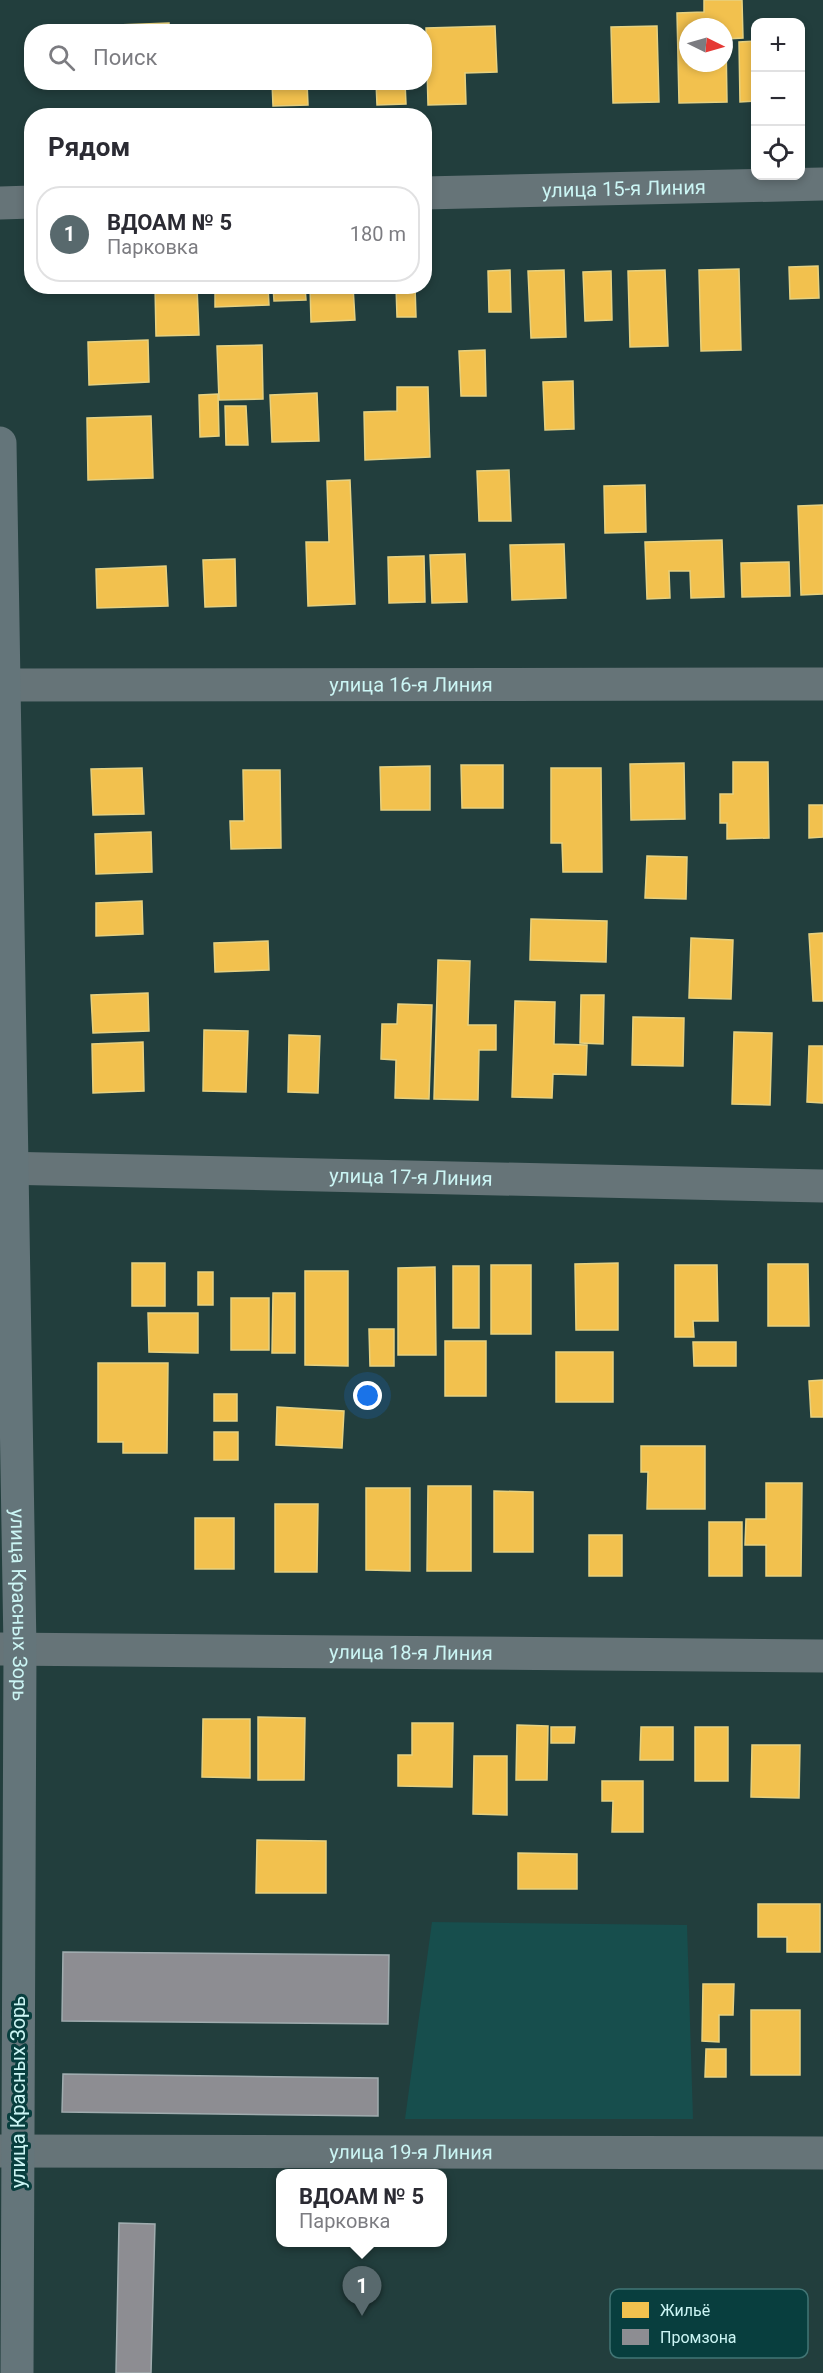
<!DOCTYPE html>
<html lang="ru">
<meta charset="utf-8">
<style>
:root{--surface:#fff;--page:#f2f2f3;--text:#2b2b33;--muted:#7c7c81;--line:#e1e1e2;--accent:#58696d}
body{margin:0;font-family:Roboto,sans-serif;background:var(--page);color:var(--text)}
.controls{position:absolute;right:18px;top:18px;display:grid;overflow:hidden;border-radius:12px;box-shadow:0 3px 9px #0003}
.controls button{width:54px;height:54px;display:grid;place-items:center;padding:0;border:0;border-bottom:2px solid var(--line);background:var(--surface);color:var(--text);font:30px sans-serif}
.compass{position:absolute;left:679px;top:18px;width:54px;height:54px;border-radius:50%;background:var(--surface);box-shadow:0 3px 9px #0003;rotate:95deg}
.you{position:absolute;left:368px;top:1396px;width:21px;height:21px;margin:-15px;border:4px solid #fff;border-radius:50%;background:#1a73e8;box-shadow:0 0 0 9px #1a73e833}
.badge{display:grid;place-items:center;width:39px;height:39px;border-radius:50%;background:var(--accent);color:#fff;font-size:20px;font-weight:700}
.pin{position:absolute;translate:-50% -50px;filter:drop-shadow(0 2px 3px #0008)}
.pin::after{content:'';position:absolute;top:32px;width:21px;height:18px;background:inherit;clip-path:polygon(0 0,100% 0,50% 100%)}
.popup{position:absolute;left:276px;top:2169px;width:171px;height:78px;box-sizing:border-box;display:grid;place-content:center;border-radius:12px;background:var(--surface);filter:drop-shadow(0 2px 4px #0005);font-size:20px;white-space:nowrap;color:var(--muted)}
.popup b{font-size:22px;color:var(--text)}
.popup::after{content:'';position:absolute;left:50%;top:100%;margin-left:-12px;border:12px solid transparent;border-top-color:var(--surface)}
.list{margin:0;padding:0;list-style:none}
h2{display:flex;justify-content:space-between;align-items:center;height:78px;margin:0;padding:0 24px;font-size:26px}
h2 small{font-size:20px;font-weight:400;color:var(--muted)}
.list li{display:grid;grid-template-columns:39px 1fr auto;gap:18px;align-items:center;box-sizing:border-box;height:96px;margin:0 12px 12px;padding:0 12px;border:2px solid var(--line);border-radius:24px}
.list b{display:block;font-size:22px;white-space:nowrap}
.list p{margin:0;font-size:20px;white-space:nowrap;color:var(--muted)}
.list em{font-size:20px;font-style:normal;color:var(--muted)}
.icon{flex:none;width:33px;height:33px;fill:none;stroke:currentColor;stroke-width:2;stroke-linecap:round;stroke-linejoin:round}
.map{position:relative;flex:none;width:823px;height:2373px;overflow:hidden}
.search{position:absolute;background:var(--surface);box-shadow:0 3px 9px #0003;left:24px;top:24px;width:408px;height:66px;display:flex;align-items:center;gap:15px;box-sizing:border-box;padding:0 21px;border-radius:24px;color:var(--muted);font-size:22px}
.panel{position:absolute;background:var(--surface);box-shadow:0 3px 9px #0003;left:24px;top:108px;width:408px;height:186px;border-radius:24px}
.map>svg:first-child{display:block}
</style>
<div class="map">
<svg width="823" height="2373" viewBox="0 0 823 2373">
<rect width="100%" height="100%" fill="#223e3d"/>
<path fill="#174e4d" d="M 432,1922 L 687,1925 L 693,2119 L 405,2119 Z"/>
<g fill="#f2c14e" stroke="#e6d180" stroke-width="1.5" fill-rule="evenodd">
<path d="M 704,0 L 742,0 L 743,38 L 726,39 L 727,102 L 679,103 L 677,13 L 704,12 ZM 688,27 L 724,27 L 724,63 L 688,63 Z"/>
<path d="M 169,23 L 169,32 L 90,32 L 90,26 Z"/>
<path d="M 495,26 L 497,72 L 465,73 L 466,104 L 428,105 L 426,28 Z"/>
<path d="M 657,26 L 659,102 L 613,103 L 611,27 Z"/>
<path d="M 756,41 L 756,101 L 740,102 L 739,42 Z"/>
<path d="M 272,82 L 307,82 L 308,105 L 273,106 Z"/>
<path d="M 376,82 L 405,82 L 406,104 L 377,105 Z"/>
<path d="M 818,266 L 819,298 L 790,299 L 789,267 Z"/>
<path d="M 739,269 L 741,350 L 701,351 L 699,270 Z"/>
<path d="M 510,270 L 511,312 L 489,312 L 488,271 Z"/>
<path d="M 564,270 L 566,337 L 531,338 L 528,271 Z"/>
<path d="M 665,270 L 668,346 L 630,347 L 628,271 Z"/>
<path d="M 611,271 L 612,320 L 585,321 L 583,272 Z"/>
<path d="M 155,286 L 197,286 L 199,335 L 156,336 Z"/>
<path d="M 215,286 L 268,286 L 269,305 L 215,307 Z"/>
<path d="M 273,286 L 305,286 L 306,300 L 274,301 Z"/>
<path d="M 310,286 L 353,286 L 355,320 L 311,322 Z"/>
<path d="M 396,286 L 415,286 L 416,317 L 397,317 Z"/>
<path d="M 148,340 L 149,382 L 89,385 L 88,342 Z"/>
<path d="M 262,345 L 263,399 L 219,400 L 217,346 Z"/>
<path d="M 485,350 L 486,396 L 461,396 L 459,351 Z"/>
<path d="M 573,381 L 574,429 L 545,430 L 543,382 Z"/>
<path d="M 397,387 L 428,387 L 430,457 L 365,460 L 364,412 L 397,411 Z"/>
<path d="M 317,393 L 319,441 L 272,442 L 270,395 Z"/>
<path d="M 218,394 L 219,436 L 200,437 L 199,395 Z"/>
<path d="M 225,406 L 246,406 L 248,445 L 226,445 Z"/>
<path d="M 151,416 L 153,478 L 88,480 L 87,418 Z"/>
<path d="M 509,470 L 511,521 L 479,521 L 477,471 Z"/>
<path d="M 350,480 L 355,604 L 308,606 L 306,542 L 329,542 L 327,481 Z"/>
<path d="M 645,485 L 646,532 L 605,533 L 604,486 Z"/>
<path d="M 823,505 L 823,594 L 801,595 L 798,506 Z"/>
<path d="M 722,540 L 724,597 L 691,598 L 690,571 L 669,571 L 670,598 L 647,599 L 645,542 Z"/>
<path d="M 564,544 L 566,598 L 512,600 L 510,545 Z"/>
<path d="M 465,554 L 467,602 L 432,603 L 430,555 Z"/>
<path d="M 424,556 L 425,602 L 389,603 L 388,557 Z"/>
<path d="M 235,559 L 236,606 L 205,607 L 203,560 Z"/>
<path d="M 789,562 L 790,596 L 742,597 L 741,563 Z"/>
<path d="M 166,566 L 168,606 L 97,608 L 96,569 Z"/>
<path d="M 733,762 L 768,762 L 769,838 L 727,839 L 727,823 L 720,823 L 720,794 L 733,794 Z"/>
<path d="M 684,763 L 685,819 L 631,820 L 630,764 Z"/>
<path d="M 461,765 L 503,765 L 503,808 L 462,808 Z"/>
<path d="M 430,766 L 430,810 L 381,810 L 380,767 Z"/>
<path d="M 142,768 L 144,814 L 93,815 L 91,769 Z"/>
<path d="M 551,768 L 601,768 L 602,872 L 563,872 L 562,843 L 551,843 Z"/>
<path d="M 243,770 L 280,770 L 281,848 L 231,849 L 230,821 L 244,821 Z"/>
<path d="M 809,805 L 823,805 L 823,837 L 809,838 Z"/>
<path d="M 151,832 L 152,872 L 96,874 L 95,834 Z"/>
<path d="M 647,856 L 687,857 L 686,899 L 645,898 Z"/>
<path d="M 142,901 L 143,934 L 96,936 L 96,903 Z"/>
<path d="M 531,919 L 607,921 L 606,962 L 530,960 Z"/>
<path d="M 823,933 L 823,1001 L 813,1001 L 809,934 Z"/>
<path d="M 691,938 L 733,940 L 731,999 L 689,998 Z"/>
<path d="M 268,941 L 269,970 L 215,972 L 214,943 Z"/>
<path d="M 438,960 L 470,961 L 468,1025 L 496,1025 L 496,1050 L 479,1050 L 478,1100 L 434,1099 Z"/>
<path d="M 148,993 L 149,1031 L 93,1033 L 91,995 Z"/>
<path d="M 581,995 L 604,995 L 603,1044 L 580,1043 Z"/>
<path d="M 515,1001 L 555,1002 L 554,1044 L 587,1045 L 586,1075 L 553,1074 L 552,1098 L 512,1097 Z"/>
<path d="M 398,1004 L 432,1005 L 429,1099 L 395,1098 L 396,1060 L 381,1059 L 382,1024 L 397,1024 Z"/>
<path d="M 633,1017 L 684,1018 L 683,1066 L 632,1065 Z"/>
<path d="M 204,1030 L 248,1031 L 246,1092 L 203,1091 Z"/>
<path d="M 734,1032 L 772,1033 L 770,1105 L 732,1104 Z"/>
<path d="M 289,1035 L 320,1036 L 318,1093 L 288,1092 Z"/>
<path d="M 143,1042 L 144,1091 L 93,1093 L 92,1044 Z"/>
<path d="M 809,1046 L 823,1046 L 823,1103 L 807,1102 Z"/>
<rect x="132" y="1263" width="33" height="43"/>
<path d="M 618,1263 L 618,1330 L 576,1330 L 575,1264 Z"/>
<path d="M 768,1264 L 808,1264 L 809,1326 L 768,1326 Z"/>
<rect x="491" y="1265" width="40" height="69"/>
<path d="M 675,1265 L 717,1265 L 718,1321 L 693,1321 L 694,1337 L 675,1337 Z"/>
<rect x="453" y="1266" width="26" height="62"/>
<path d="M 435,1267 L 436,1355 L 398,1355 L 398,1268 Z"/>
<path d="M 305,1271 L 348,1271 L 348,1366 L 305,1365 Z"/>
<rect x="198" y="1272" width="15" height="33"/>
<path d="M 273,1293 L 295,1293 L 295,1353 L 272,1353 Z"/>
<rect x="231" y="1298" width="38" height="52"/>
<path d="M 148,1313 L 198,1313 L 198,1353 L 149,1352 Z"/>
<path d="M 369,1329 L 394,1329 L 394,1366 L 370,1366 Z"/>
<rect x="445" y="1341" width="41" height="55"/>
<path d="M 693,1342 L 736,1342 L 736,1366 L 694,1366 Z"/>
<rect x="556" y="1352" width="57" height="50"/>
<path d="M 98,1363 L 168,1363 L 167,1453 L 123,1453 L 123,1442 L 98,1442 Z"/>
<path d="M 823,1380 L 823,1417 L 811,1417 L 809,1381 Z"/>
<rect x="214" y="1394" width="23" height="27"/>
<path d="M 277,1407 L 344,1411 L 342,1448 L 276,1445 Z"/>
<rect x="214" y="1432" width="24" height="28"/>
<path d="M 641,1446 L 705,1446 L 705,1509 L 647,1509 L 648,1472 L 641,1472 Z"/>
<path d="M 766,1483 L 802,1483 L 801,1576 L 766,1576 L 766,1545 L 745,1545 L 746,1519 L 766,1519 Z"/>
<path d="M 428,1486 L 471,1486 L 471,1571 L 427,1571 Z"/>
<path d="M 366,1488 L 410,1488 L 410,1571 L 366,1570 Z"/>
<path d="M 494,1491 L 533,1492 L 533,1552 L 494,1552 Z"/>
<path d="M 275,1504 L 318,1504 L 317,1572 L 275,1572 Z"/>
<rect x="195" y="1518" width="39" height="51"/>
<rect x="709" y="1522" width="33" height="54"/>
<rect x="589" y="1535" width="33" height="41"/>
<path d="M 258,1717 L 305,1718 L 304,1780 L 258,1780 Z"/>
<path d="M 203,1719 L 250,1719 L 250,1778 L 202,1777 Z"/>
<path d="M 412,1723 L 453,1723 L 452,1787 L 398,1786 L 398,1755 L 412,1755 Z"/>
<path d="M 517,1725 L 548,1726 L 547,1780 L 516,1780 Z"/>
<path d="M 551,1727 L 575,1727 L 574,1743 L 551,1743 Z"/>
<path d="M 641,1727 L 673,1727 L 673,1760 L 640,1760 Z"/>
<rect x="695" y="1727" width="33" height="54"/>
<path d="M 752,1745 L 800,1745 L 799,1798 L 751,1797 Z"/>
<path d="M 474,1756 L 507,1756 L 507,1815 L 473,1814 Z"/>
<path d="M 602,1781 L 643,1781 L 643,1832 L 612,1832 L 613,1801 L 602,1801 Z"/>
<path d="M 257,1840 L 326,1841 L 326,1893 L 256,1893 Z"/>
<path d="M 518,1853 L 577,1854 L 577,1889 L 518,1889 Z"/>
<path d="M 758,1904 L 820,1904 L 820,1952 L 787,1952 L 787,1937 L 758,1937 Z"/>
<path d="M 703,1984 L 734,1984 L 733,2015 L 719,2015 L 719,2042 L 702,2041 Z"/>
<rect x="751" y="2010" width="49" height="65"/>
<path d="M 706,2049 L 726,2049 L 726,2077 L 705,2077 Z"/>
</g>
<g fill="#8d8d92" stroke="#a0acaf" stroke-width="1.5">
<path d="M 63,1952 L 389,1955 L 388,2024 L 62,2021 Z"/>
<path d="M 63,2074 L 378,2078 L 378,2116 L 62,2112 Z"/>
<path d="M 119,2223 L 155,2224 L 151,2373 L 116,2373 Z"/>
</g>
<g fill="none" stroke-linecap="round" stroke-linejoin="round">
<g stroke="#667478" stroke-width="33">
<path id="s1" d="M 424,193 L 823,184"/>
<path d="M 0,203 L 32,202"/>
<path id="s2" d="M 0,685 L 823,684"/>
<path id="s3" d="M 0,1168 L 823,1186"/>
<path id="s4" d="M 0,1649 L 823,1656"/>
<path id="s5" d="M 0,2151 L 823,2153"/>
</g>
<path stroke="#64757a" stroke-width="33" id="s6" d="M 0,443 L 20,1649 L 17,2373"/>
</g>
<g text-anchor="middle" stroke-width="6" stroke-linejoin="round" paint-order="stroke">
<g font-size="20" fill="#cbf5f4" stroke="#083e3e">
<text dy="7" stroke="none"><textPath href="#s1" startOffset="200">улица 15-я Линия</textPath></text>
<text dy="7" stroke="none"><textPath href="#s2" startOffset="411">улица 16-я Линия</textPath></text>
<text dy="7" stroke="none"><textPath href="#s3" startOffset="411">улица 17-я Линия</textPath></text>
<text dy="7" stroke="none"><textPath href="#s6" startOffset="1162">улица Красных Зорь</textPath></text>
<text dy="7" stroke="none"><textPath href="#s4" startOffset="411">улица 18-я Линия</textPath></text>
<text transform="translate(18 2092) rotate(-90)" y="7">улица Красных Зорь</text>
<text dy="7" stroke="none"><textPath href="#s5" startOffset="411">улица 19-я Линия</textPath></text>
</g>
</g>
<rect x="610" y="2289" width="198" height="69" rx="9" fill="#083e3e" stroke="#427575" stroke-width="1.5"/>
<rect x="622" y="2302" width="27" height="16" fill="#f2c14e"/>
<rect x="622" y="2329" width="27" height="16" fill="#8d8d92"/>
<g font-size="16" fill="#cbf5f4">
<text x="660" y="2316">Жильё</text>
<text x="660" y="2343">Промзона</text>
</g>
</svg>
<div class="controls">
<button>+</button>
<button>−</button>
<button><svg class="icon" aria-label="locate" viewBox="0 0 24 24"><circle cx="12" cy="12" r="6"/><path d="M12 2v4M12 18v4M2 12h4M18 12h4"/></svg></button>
</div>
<svg class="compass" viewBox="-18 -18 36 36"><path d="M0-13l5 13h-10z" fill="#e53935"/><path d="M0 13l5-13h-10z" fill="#7c7c81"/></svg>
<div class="you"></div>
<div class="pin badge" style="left:362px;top:2316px">1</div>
<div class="popup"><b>ВДОАМ № 5</b>Парковка</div>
<div class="search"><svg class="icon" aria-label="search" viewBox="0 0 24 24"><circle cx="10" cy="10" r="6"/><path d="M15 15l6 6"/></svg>Поиск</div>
<section class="panel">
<h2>Рядом<small></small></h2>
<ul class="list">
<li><span class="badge">1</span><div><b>ВДОАМ № 5</b><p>Парковка</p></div><em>180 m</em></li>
</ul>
</section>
</div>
